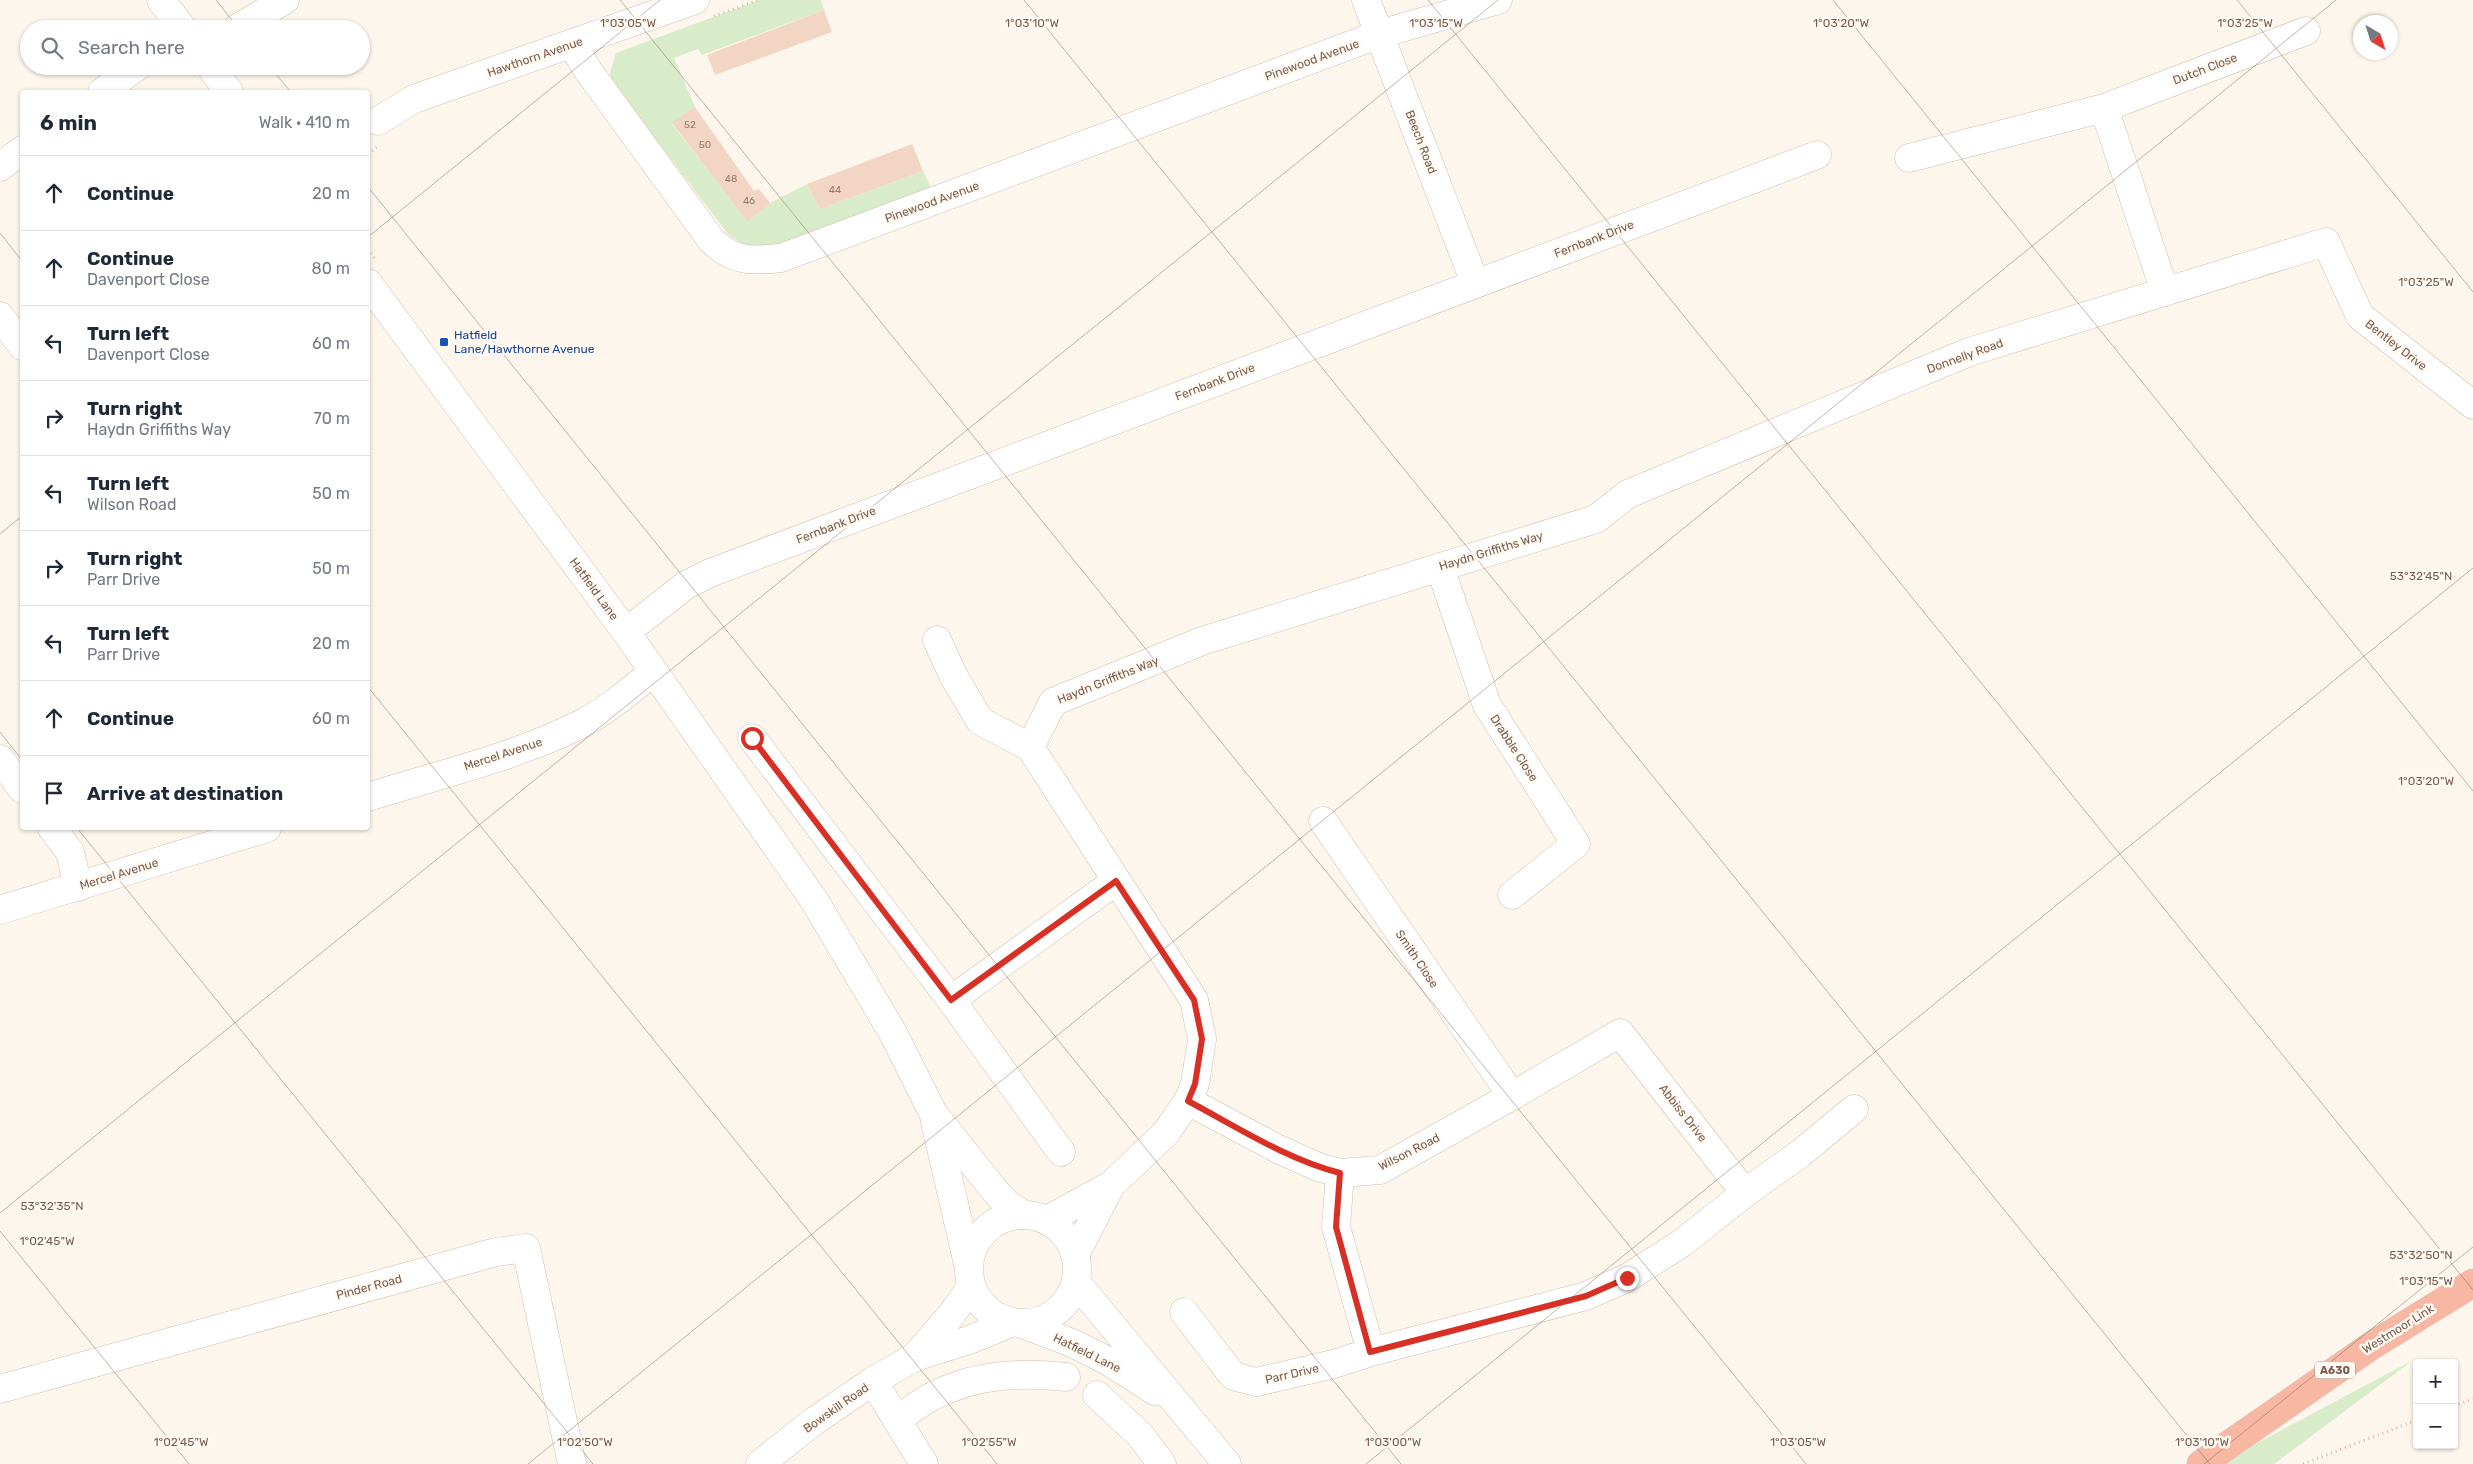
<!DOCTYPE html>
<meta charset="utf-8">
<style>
:root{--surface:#fff;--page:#f2f2f3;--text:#1f2937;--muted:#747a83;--line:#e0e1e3}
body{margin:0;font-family:Rubik,sans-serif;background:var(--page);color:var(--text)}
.controls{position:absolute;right:15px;bottom:15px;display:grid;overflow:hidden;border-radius:5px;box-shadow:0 1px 4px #0004}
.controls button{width:45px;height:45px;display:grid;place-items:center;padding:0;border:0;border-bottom:1px solid var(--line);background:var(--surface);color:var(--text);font:25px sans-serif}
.compass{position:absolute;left:2353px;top:15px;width:45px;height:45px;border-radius:50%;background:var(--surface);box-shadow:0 1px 4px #0004;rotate:141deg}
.stop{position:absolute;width:15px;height:15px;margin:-11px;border:4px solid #d93025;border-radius:50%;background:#fff}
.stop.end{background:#d93025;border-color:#fff;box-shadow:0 1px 5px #0008}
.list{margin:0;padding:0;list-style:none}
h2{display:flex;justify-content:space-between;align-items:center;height:65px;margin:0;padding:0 20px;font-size:21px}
h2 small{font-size:16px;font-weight:400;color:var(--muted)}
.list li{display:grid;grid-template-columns:32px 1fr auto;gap:15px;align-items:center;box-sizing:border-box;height:75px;padding:0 20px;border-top:1px solid var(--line)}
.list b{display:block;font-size:19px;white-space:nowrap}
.list p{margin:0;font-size:16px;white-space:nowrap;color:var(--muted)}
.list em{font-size:16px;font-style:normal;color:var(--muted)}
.icon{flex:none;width:28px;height:28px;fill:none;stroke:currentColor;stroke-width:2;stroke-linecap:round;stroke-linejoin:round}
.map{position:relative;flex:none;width:2473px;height:1464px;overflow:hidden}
.search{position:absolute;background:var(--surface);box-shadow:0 1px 4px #0004;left:20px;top:20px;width:350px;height:55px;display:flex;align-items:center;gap:12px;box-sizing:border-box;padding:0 18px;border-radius:28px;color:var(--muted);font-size:19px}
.panel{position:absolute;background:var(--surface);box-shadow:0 1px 4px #0004;left:20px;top:90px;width:350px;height:740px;border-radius:5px}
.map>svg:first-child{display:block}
</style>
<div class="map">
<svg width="2473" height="1464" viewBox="0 0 2473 1464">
<rect width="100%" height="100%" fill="#fdf6ec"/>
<g fill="#d8ecc9">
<path d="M 759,0 L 821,0 L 824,10 L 702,55 L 698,49 L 674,58 L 695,107 L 672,124 L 747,220 L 770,203 L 807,184 L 820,209 L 923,171 L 931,188 L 776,247 C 754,248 746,247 728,234 L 611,81 L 610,73 L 616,53 Z"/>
<path d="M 2413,1360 L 2274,1464 L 2225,1464 L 2237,1454 Z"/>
</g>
<g fill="#f3d5c3">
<path d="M 824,10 L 832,32 L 715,75 L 707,55 Z"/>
<path d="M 695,107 L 754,191 L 759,189 L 770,203 L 747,221 L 672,123 Z"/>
<path d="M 912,144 L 923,171 L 820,209 L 807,184 Z"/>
</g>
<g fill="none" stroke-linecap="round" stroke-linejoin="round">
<g stroke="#d1beb0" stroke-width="29">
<g id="minor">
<path d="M 161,0 L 183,29"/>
<path d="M 1366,0 L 1475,283"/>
<path d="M 236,29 L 285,0"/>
<path d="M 572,44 L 587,69 L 712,241 C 735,262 751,261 781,258 L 1380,34 L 1498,0"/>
<path d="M 210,66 L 229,92"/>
<path d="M 102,92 L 138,66"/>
<path d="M 2104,108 L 2306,31"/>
<path d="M 378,121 L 414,99 L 695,0"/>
<path d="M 1909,158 L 2104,108 L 2165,292"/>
<path d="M 0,167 L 22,150"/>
<path d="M 368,283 L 626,632 L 814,900 L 893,1033 L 933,1113 L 995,1191 L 1006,1203 L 1024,1215"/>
<path d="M 0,316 L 22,346"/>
<path d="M 1440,567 L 1487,705 L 1576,844 L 1512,895"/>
<path d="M 626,632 L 686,585 L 710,573 L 1817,155"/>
<path d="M 937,640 L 953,675 L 980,721 L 1030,747"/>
<path d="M 752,738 L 951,1000"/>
<path d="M 1030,747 L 1053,702 L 1202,641 L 1596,519 L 1628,494 L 1969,352 L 2326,242 L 2360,316 L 2473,405"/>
<path d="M 1030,747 L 1194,1000 L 1202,1039 L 1195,1084 L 1188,1101 L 1165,1134 L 1111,1185 L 1047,1220"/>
<path d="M 0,759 L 22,789"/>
<path d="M 368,797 C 440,774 517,757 585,722 C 610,708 631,690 653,672"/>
<path d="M 1323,821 L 1512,1096"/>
<path d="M 52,828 L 70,852 L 78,887"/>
<path d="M 0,910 L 267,828"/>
<path d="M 1188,1101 L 1278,1149 L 1318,1167 L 1340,1173 L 1380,1170 L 1512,1096 L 1620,1033 L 1745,1193 L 1682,1243 L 1627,1278 L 1586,1296 L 1371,1352"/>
<path d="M 935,1122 L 968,1264"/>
<path d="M 1061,1152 L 951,1000 L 1116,881"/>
<path d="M 1745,1193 L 1801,1153 L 1854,1109"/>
<circle cx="1023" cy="1269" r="54"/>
<path d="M 1075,1255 L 1111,1185"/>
<path d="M 1076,1282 L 1227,1464"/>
<path d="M 1184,1312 L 1233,1376 L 1256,1382 L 1334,1364 L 1371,1352 L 1336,1227 L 1340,1173"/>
<path d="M 1022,1324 L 1072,1343 L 1106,1360 L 1155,1391"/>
<path d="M 915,1357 L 952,1314 L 971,1287"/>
<path d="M 873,1381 L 924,1464"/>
<path d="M 0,1389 L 496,1252 L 526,1248 L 572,1464"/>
<path d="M 1097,1395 L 1140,1435 L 1162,1464"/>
<path d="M 897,1420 C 909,1412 920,1402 933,1396 C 975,1374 1020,1372 1066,1377"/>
<path d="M 760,1464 L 813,1422 L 873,1381 L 915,1357 L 969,1340 L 1011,1323"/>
</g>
</g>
<g stroke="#dad1cd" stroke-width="29">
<path id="highway" d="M 2201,1464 L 2371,1346 L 2473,1283"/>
</g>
<g stroke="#d9b8a5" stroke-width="3" stroke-dasharray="1 4" stroke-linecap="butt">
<path d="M 714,16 L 759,0"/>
<path d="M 368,154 L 377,147"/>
<path d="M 368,249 L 375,259"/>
<path d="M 2454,1406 L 2473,1399"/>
<path d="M 2303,1464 L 2417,1420"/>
</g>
<use href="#minor" stroke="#fff" stroke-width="28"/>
<use href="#highway" stroke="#f7b7a3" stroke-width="28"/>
</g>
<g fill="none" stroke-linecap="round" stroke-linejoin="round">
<path stroke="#d93025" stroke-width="6" d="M 752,738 L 951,1000 L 1116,881 L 1194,1000 L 1202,1039 L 1195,1084 L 1188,1101 C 1237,1127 1286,1159 1340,1173 L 1336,1227 L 1370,1352 L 1586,1296 L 1627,1278"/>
</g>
<path fill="none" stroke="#7a5c4d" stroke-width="1" stroke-opacity="0.45" d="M 216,0 L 239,29M 620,0 L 1806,1464M 1024,0 L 2210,1464M 1428,0 L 2473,1290M 1833,0 L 2473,791M 2237,0 L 2473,292M 269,66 L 291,92M 368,187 L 1401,1464M 0,233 L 22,261M 368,237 L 660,0M 0,534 L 22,516M 368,687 L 997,1464M 0,732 L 22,760M 77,828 L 593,1464M 0,1213 L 1498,0M 0,1231 L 189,1464M 528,1464 L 2336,0M 1366,1464 L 2473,568M 2204,1464 L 2473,1247"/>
<rect fill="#1a4fb4" stroke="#fffaf3" stroke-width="2" x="439" y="337" width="10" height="10" rx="2.5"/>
<g text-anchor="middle" stroke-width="5" stroke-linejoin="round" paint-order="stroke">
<g font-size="10" fill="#987a6a">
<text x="690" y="128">52</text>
<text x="705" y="148">50</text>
<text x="731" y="182">48</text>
<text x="835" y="193">44</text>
<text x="749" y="204">46</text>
</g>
<rect fill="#fffaf3" stroke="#a28b7f" stroke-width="1" x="2315" y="1361.5" width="40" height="17" rx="4"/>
<g font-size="11" font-weight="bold" fill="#7a5c4d">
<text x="2335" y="1374">A630</text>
</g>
<g font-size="12" fill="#7a5c4d" stroke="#fffaf3">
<text transform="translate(535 57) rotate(-19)" y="4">Hawthorn Avenue</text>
<text transform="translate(1312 60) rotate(-20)" y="4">Pinewood Avenue</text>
<text transform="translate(2205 69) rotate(-21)" y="4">Dutch Close</text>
<text transform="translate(1421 142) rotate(69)" y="4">Beech Road</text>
<text transform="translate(932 202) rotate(-20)" y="4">Pinewood Avenue</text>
<text transform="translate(1594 239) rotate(-21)" y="4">Fernbank Drive</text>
<text transform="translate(2396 345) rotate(38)" y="4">Bentley Drive</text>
<text transform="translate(1965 356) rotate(-20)" y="4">Donnelly Road</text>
<text transform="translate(1215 382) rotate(-21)" y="4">Fernbank Drive</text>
<text transform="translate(836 525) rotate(-21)" y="4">Fernbank Drive</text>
<text transform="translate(1491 551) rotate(-17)" y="4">Haydn Griffiths Way</text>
<text transform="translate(594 589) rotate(54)" y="4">Hatfield Lane</text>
<text transform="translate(1108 680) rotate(-22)" y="4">Haydn Griffiths Way</text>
<text transform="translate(1514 748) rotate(57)" y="4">Drabble Close</text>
<text transform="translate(503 754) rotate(-18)" y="4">Mercel Avenue</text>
<text transform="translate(119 874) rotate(-17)" y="4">Mercel Avenue</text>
<text transform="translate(1417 959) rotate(56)" y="4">Smith Close</text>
<text transform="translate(1683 1113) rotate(52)" y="4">Abbiss Drive</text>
<text transform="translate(1409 1152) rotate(-27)" y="4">Wilson Road</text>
<text transform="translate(369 1287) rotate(-15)" y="4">Pinder Road</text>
<text transform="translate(2398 1329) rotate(-32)" y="4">Westmoor Link</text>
<text transform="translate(1087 1353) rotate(26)" y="4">Hatfield Lane</text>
<text transform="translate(1292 1374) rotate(-13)" y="4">Parr Drive</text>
<text transform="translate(836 1408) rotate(-35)" y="4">Bowskill Road</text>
</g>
<g font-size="12" fill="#164399" stroke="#fffaf3" text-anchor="start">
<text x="454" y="339">Hatfield<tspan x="454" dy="14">Lane/Hawthorne Avenue</tspan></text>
</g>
</g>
<g font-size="12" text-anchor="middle" fill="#7a5c4d" stroke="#fffaf3" stroke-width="5" stroke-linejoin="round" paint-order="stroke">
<text x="628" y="27">1°03'05"W</text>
<text x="1436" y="27">1°03'15"W</text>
<text x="1841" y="27">1°03'20"W</text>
<text x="2245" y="27">1°03'25"W</text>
<text x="1032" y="27">1°03'10"W</text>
<text x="2426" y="286">1°03'25"W</text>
<text x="2421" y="580">53°32'45"N</text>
<text x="2426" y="785">1°03'20"W</text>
<text x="52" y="1210">53°32'35"N</text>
<text x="47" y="1245">1°02'45"W</text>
<text x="2421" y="1259">53°32'50"N</text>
<text x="2426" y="1285">1°03'15"W</text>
<text x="181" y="1446">1°02'45"W</text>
<text x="585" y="1446">1°02'50"W</text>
<text x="989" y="1446">1°02'55"W</text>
<text x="1393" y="1446">1°03'00"W</text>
<text x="1798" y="1446">1°03'05"W</text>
<text x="2202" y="1446">1°03'10"W</text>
</g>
</svg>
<div class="controls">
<button>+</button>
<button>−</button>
</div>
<svg class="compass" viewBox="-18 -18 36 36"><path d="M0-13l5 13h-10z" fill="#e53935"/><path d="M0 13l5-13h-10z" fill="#747a83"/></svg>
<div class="stop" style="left:752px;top:738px"></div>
<div class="stop end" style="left:1627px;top:1278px"></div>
<div class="search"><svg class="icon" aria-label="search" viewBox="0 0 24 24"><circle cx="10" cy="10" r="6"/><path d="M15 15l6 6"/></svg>Search here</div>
<section class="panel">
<h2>6 min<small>Walk · 410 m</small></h2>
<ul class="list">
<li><svg class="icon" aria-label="ahead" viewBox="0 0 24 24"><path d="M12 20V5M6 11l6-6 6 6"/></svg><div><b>Continue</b></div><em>20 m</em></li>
<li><svg class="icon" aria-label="ahead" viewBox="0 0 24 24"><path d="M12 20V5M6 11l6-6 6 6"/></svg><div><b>Continue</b><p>Davenport Close</p></div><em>80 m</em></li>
<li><svg class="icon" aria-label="left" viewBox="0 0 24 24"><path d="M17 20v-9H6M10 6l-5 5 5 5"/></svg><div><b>Turn left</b><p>Davenport Close</p></div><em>60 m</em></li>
<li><svg class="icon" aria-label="right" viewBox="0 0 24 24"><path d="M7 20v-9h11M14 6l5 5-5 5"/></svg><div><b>Turn right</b><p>Haydn Griffiths Way</p></div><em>70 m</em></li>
<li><svg class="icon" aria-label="left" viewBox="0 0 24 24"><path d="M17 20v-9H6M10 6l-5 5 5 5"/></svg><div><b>Turn left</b><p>Wilson Road</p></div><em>50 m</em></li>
<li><svg class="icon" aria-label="right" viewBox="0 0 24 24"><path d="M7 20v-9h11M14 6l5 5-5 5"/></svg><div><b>Turn right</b><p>Parr Drive</p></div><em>50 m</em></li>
<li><svg class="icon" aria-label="left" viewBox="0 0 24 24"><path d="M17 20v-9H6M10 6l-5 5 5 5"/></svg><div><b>Turn left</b><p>Parr Drive</p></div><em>20 m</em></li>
<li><svg class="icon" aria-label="ahead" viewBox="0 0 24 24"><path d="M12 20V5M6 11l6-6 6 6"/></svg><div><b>Continue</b></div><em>60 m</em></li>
<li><svg class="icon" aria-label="arrive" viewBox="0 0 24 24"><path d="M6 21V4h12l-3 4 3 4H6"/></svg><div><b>Arrive at destination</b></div></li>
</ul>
</section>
</div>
